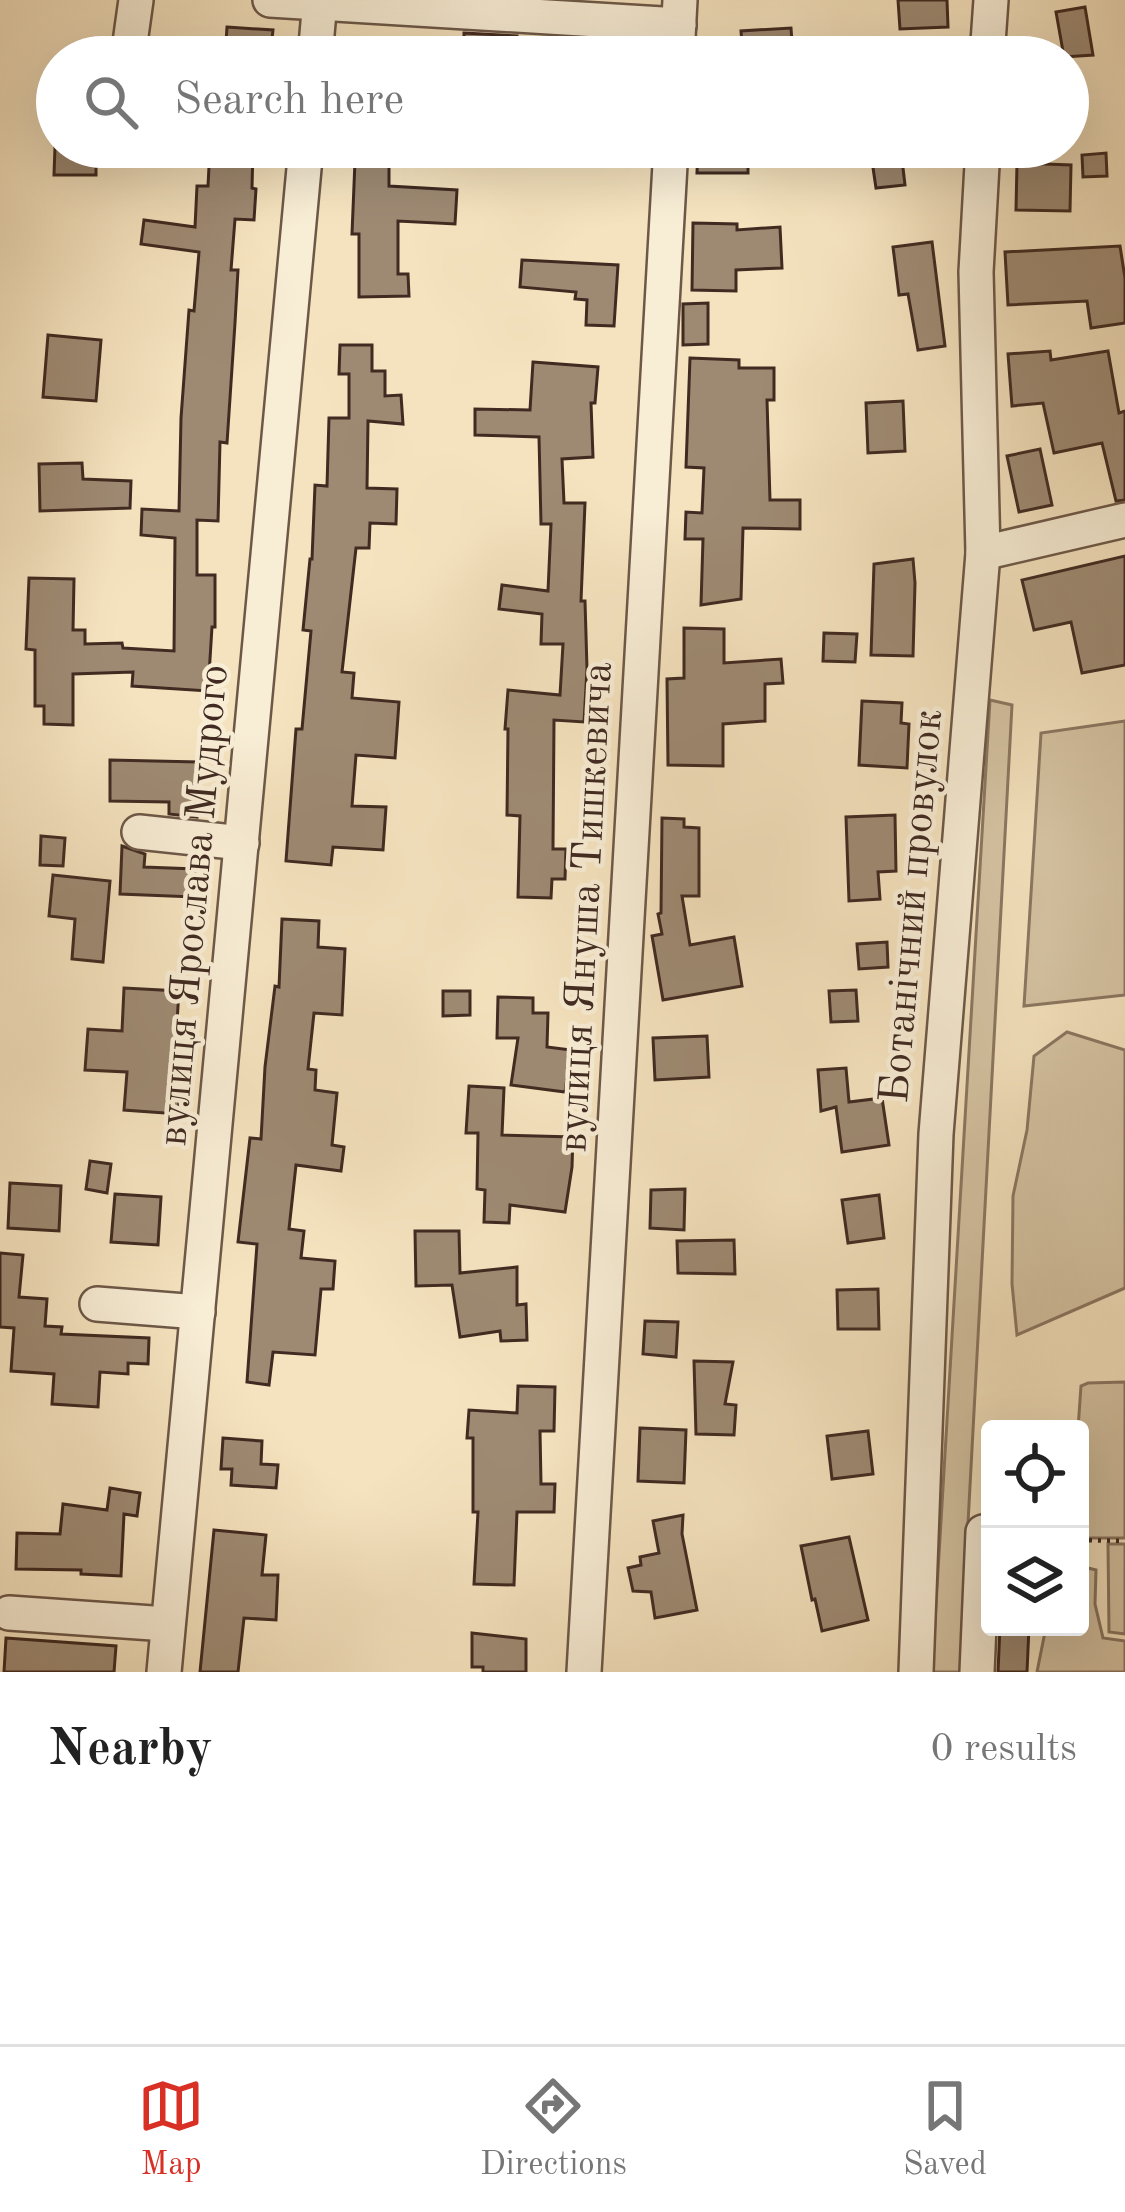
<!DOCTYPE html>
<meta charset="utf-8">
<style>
:root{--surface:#fff;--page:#f2f2f2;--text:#222;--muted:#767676;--line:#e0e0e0;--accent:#d93025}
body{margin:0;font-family:"Old Standard TT",serif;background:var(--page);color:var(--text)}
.controls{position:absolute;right:36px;bottom:36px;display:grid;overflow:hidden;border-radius:12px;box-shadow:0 12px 48px #0002}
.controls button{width:108px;height:108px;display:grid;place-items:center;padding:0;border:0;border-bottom:3px solid var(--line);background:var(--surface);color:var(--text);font:60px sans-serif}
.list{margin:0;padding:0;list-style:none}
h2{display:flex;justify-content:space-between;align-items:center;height:156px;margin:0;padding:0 48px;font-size:51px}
h2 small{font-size:39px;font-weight:400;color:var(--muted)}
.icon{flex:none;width:66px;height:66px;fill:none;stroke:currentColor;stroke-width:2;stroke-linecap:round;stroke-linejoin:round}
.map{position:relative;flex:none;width:1125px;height:1672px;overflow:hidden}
.search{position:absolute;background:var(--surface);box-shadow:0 12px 48px #0002;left:36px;right:36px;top:36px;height:132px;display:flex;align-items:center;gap:30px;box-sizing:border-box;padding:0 42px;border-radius:66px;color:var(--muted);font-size:45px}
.sheet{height:372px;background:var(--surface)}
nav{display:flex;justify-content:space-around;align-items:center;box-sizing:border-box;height:168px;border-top:3px solid var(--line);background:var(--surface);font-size:33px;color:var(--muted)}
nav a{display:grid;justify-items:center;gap:6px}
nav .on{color:var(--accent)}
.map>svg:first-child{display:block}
</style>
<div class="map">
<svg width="1125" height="1672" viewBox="0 0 1125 1672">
<rect width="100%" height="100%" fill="#f5e3bf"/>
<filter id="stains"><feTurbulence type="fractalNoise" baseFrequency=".00167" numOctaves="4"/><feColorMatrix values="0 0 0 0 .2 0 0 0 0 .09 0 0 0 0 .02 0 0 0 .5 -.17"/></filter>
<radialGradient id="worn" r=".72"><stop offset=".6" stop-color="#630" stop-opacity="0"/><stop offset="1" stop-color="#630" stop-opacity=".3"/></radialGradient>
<g fill="#d6c4a4" stroke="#8b7762" stroke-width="3">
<path d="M 990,700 L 1012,705 L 960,1672 L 932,1672 Z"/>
<path d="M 1125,721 L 1125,995 L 1024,1006 L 1041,733 Z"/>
<path d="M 1067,1032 L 1125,1050 L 1125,1288 L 1017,1335 L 1012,1284 L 1013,1196 L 1027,1130 L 1034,1056 Z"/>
<path d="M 1125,1382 L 1125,1538 L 1080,1538 L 1080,1429 L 1078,1429 L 1081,1386 L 1088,1383 Z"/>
<path d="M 1108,1544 L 1125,1544 L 1125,1634 L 1109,1632 Z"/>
<path d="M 1080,1566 L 1096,1570 L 1095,1604 L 1103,1638 L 1125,1641 L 1125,1672 L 1037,1672 L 1046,1627 L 1080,1627 Z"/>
</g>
<g fill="#9e8a73" stroke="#402a21" stroke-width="3">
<path d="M 898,0 L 947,0 L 948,27 L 900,29 Z"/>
<path d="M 1085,7 L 1093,55 L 1064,57 L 1056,12 Z"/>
<path d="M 227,27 L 273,30 L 270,57 L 225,57 Z"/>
<path d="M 791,28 L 793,57 L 743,57 L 741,31 Z"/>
<path d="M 464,33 L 517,36 L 517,57 L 464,57 Z"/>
<path d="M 55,147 L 96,147 L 96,175 L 54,175 Z"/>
<path d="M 210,147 L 253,147 L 252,188 L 256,189 L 254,220 L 235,219 L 231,270 L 238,270 L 235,323 L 227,443 L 220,442 L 218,521 L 197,520 L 197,575 L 215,575 L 215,627 L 212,627 L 208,691 L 132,686 L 133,672 L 73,674 L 73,725 L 44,724 L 44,706 L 35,706 L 35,650 L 26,649 L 29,578 L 74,579 L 73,630 L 85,630 L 85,644 L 122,643 L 123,648 L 174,651 L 175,538 L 141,535 L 142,509 L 179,511 L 181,418 L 189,310 L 194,311 L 199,252 L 141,244 L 144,220 L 195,227 L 197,186 L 208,186 Z"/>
<path d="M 698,147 L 748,147 L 748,173 L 697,173 Z"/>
<path d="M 901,151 L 905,185 L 876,188 L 871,154 Z"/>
<path d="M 1106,153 L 1107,176 L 1083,177 L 1082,155 Z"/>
<path d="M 355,161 L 389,163 L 389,186 L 457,190 L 455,224 L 398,221 L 398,274 L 408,274 L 409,296 L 359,297 L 359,234 L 352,234 Z"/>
<path d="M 1017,163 L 1071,165 L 1070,211 L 1016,210 Z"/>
<path d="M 693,223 L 737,224 L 737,230 L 780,227 L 782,268 L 736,270 L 736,291 L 692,290 Z"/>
<path d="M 932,242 L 945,346 L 918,350 L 908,294 L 899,295 L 893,247 Z"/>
<path d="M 1120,246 L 1125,278 L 1125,323 L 1091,328 L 1087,301 L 1008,305 L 1005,252 Z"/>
<path d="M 522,260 L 618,265 L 614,326 L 586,325 L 587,300 L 575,299 L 576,292 L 520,287 Z"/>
<path d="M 708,303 L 708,344 L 683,345 L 683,304 Z"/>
<path d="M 48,335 L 101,340 L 96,401 L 43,397 Z"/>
<path d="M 340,345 L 372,345 L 372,371 L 385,371 L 385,396 L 401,395 L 403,424 L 368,421 L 367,488 L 397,489 L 396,524 L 370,523 L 369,548 L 356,548 L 342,672 L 354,673 L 352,698 L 399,702 L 395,758 L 356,755 L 352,806 L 386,807 L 383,850 L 333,847 L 331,865 L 286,861 L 296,729 L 302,729 L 311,631 L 303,630 L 310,559 L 312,559 L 315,485 L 327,486 L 329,418 L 349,418 L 349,374 L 339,374 Z"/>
<path d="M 1050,351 L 1051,360 L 1108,351 L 1119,413 L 1125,411 L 1125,500 L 1116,501 L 1102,443 L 1054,453 L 1043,403 L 1012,406 L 1008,354 Z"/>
<path d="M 690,358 L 739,360 L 739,368 L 774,368 L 774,400 L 767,400 L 770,500 L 800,500 L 800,529 L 743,528 L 741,599 L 701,605 L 703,539 L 685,539 L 686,512 L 702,513 L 704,468 L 686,467 Z"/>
<path d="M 533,362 L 598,367 L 595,403 L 591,403 L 593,457 L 562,459 L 564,503 L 585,503 L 581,601 L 585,601 L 587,669 L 584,722 L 554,720 L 553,849 L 566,849 L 565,879 L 552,879 L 551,898 L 518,897 L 520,816 L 507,815 L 508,729 L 505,729 L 508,690 L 560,695 L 563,644 L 541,644 L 542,614 L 499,609 L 502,585 L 548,591 L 551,524 L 541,524 L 539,437 L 475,435 L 475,409 L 530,410 Z"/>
<path d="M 903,401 L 905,451 L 868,453 L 866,403 Z"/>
<path d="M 1040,449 L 1052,505 L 1019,512 L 1007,456 Z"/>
<path d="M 82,463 L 83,479 L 131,481 L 130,508 L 40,511 L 39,464 Z"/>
<path d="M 1125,556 L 1125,665 L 1082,673 L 1071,622 L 1034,630 L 1022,580 Z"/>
<path d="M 913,559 L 915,583 L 913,656 L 871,655 L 874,564 Z"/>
<path d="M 684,628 L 724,629 L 724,663 L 781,659 L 783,683 L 765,684 L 765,721 L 723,724 L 723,766 L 668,765 L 667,679 L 684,678 Z"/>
<path d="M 824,633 L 857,634 L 855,662 L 823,661 Z"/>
<path d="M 862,701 L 902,703 L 901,723 L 909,724 L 907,768 L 859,765 Z"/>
<path d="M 110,760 L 198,762 L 197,817 L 169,814 L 169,802 L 110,801 Z"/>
<path d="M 895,815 L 896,871 L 878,872 L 880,899 L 849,901 L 846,817 Z"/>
<path d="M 662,818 L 684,819 L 684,827 L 699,828 L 699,896 L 682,896 L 690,945 L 734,937 L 742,986 L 663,1000 L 652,936 L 662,934 L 658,914 L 661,913 Z"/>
<path d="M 41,836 L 65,838 L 63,866 L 40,865 Z"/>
<path d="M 122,846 L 145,854 L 144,867 L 195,869 L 194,897 L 120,894 Z"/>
<path d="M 53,875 L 110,881 L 103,962 L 72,959 L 75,919 L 49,916 Z"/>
<path d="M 282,919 L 319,921 L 318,947 L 345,949 L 342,1015 L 314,1013 L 308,1069 L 316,1070 L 315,1090 L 337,1093 L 332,1145 L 344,1147 L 341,1171 L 296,1165 L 289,1229 L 304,1231 L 301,1258 L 335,1261 L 333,1289 L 321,1289 L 315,1355 L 273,1352 L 269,1385 L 247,1382 L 257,1244 L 238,1242 L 250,1138 L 261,1139 L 265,1067 L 275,986 L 279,987 Z"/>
<path d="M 887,942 L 888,967 L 859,969 L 857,944 Z"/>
<path d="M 124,988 L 179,991 L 175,1053 L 183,1054 L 178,1114 L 124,1110 L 127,1072 L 85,1070 L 88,1029 L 122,1031 Z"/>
<path d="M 856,990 L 858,1021 L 831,1022 L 829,991 Z"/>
<path d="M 443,991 L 470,991 L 470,1015 L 443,1016 Z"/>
<path d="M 498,997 L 533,998 L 533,1013 L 548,1013 L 547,1047 L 571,1050 L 565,1092 L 511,1085 L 518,1038 L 497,1038 Z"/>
<path d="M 707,1036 L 709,1077 L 655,1080 L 653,1038 Z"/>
<path d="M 846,1068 L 849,1102 L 882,1098 L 889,1145 L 842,1152 L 836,1107 L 821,1111 L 818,1070 Z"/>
<path d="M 469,1086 L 504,1088 L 502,1135 L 573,1137 L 572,1167 L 565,1212 L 510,1205 L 509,1223 L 484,1222 L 485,1190 L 477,1189 L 478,1133 L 466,1133 Z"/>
<path d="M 90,1161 L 111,1164 L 107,1193 L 86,1189 Z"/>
<path d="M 10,1183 L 61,1186 L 59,1231 L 8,1228 Z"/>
<path d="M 685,1189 L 684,1230 L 650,1228 L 651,1190 Z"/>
<path d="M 115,1194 L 161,1197 L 158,1245 L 111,1242 Z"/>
<path d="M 879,1195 L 884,1238 L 848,1243 L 842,1200 Z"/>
<path d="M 415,1231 L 459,1231 L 460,1273 L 517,1267 L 517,1305 L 526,1304 L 527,1340 L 501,1341 L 500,1331 L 460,1337 L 452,1285 L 416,1286 Z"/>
<path d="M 734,1240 L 735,1274 L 678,1273 L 677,1241 Z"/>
<path d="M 0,1253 L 23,1255 L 19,1297 L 47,1299 L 45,1326 L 62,1327 L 61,1334 L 149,1338 L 148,1364 L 128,1363 L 128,1374 L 100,1372 L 98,1407 L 52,1404 L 54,1374 L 11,1371 L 14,1328 L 0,1327 Z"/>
<path d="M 878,1289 L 879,1329 L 838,1329 L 837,1290 Z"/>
<path d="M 645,1321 L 678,1322 L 676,1357 L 643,1354 Z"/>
<path d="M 694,1361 L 733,1362 L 725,1404 L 736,1405 L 734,1435 L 696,1434 Z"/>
<path d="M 518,1386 L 555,1387 L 554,1431 L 540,1431 L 541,1484 L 555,1484 L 554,1512 L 517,1512 L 514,1585 L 474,1584 L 478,1512 L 473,1512 L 473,1438 L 467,1438 L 469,1410 L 517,1413 Z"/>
<path d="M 640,1428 L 686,1430 L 684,1483 L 638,1481 Z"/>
<path d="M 868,1431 L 873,1474 L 832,1479 L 827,1436 Z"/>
<path d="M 223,1438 L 262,1441 L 261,1464 L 278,1465 L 276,1488 L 231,1485 L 232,1469 L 221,1469 Z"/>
<path d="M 110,1488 L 140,1493 L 137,1516 L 124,1514 L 121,1576 L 81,1574 L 81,1570 L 16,1569 L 17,1533 L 60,1534 L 63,1504 L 107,1510 Z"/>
<path d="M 683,1515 L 682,1534 L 697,1610 L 655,1618 L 651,1592 L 633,1591 L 628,1568 L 641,1565 L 640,1557 L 659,1553 L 653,1521 Z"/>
<path d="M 214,1530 L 266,1535 L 262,1575 L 278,1575 L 276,1620 L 244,1618 L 238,1672 L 200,1672 Z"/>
<path d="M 849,1537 L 868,1620 L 822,1631 L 815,1599 L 812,1600 L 801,1546 Z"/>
<path d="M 1000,1627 L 1029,1627 L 1027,1672 L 998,1672 Z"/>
<path d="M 472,1633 L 526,1639 L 526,1672 L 483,1672 L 483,1667 L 472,1667 Z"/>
<path d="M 6,1638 L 116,1646 L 114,1672 L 4,1672 Z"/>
</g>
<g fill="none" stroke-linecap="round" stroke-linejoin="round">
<g stroke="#6d5848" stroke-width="38">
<g id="minor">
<path d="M 270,0 L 679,25"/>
<path d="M 128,57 L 136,0"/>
<path d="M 315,57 L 320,0"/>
<path d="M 677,57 L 680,0"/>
<path d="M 987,57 L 991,0"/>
<path d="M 983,553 L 1125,520"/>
<path d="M 139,832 L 242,843"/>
<path d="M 97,1304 L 198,1312"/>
<path d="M 9,1613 L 167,1624"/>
<path d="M 164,1672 L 306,147"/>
<path d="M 584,1672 L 671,147"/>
<path d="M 916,1672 L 936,1134 L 983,553 L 976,272 L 983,147"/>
<path d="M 977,1672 L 983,1532"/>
</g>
</g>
<path stroke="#402a21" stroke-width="4.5" stroke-dasharray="3 6" stroke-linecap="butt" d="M 1080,1540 L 1125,1541"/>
<use href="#minor" stroke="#f8edd5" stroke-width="33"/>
</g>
<g text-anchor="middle" stroke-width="9" stroke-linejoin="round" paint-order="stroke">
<g font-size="42" fill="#402a21" stroke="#f8edd5">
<text transform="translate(191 905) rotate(-85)" y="15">вулиця Ярослава Мудрого</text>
<text transform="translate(909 906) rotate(-85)" y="15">Ботанічний провулок</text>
<text transform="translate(583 907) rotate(-87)" y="15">вулиця Януша Тишкевича</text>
</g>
</g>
<rect width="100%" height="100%" filter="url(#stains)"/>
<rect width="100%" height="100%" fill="url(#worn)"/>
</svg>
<div class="controls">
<button><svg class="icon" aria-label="locate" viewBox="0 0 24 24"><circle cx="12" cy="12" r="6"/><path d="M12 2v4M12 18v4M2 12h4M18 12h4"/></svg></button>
<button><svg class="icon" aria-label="layers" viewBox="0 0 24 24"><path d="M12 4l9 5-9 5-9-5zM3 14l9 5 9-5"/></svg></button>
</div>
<div class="search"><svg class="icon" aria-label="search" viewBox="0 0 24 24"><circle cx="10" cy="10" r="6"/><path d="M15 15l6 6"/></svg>Search here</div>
</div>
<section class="sheet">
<h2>Nearby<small>0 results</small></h2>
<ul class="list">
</ul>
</section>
<nav>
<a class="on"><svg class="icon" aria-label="map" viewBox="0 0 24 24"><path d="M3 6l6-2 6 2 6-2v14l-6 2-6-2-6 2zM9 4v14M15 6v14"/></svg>Map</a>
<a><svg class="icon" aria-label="directions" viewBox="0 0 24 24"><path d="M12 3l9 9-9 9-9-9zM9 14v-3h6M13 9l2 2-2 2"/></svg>Directions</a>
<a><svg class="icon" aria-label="saved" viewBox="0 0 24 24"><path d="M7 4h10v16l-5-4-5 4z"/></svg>Saved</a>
</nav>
